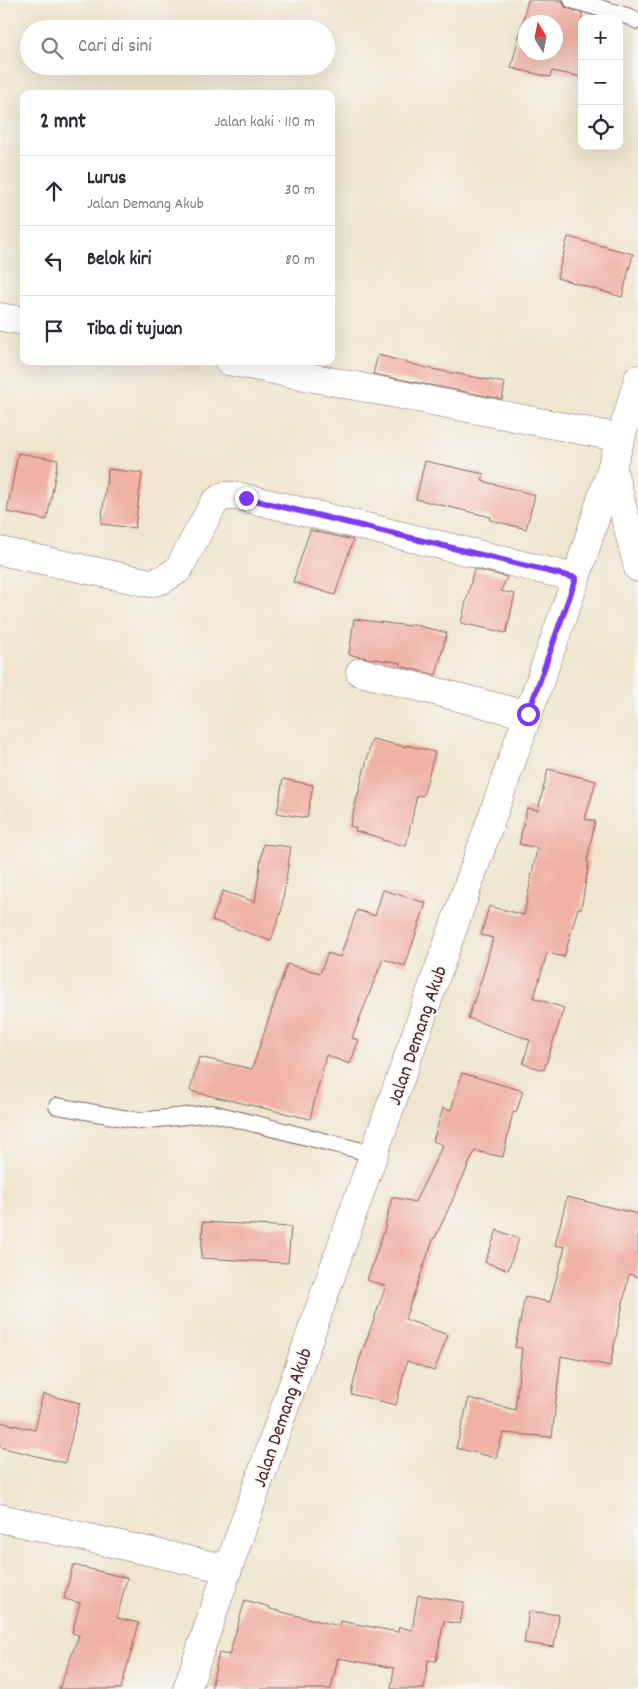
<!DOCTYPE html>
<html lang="id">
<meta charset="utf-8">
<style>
:root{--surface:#fff;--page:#f7f7f7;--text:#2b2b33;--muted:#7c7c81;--line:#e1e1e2}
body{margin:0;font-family:Dekko,sans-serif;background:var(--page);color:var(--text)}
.controls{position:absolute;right:15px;top:15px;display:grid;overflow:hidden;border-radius:10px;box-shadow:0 5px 20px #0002}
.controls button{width:45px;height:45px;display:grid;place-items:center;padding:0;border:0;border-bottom:1px solid var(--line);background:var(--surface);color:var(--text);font:25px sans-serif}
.compass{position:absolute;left:518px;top:15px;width:45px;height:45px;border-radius:50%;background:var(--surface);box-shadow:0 5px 20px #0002;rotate:350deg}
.stop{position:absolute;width:15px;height:15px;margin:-11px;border:4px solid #7c3aed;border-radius:50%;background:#fff}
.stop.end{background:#7c3aed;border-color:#fff;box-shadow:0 1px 5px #0008}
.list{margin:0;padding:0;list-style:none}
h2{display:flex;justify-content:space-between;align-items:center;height:65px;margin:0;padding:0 20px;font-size:21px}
h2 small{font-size:16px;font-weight:400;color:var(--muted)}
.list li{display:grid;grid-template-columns:32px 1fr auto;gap:15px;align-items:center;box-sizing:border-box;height:70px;padding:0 20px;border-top:1px solid var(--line)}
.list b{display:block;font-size:19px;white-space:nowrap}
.list p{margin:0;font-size:16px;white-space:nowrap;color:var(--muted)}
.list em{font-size:16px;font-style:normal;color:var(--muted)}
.icon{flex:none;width:28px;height:28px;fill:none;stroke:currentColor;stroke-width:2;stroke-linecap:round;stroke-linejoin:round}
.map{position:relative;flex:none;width:638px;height:1689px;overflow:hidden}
.search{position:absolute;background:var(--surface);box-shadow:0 5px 20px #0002;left:20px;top:20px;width:315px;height:55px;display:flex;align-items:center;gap:12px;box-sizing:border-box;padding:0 18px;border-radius:28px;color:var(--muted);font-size:19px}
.panel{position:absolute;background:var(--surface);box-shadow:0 5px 20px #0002;left:20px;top:90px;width:315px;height:275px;border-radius:10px}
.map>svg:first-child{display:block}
</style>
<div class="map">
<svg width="638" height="1689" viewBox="0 0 638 1689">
<rect width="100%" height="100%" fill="#f6f6f2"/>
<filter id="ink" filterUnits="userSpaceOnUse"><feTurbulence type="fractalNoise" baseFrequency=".02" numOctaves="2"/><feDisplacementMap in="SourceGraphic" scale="10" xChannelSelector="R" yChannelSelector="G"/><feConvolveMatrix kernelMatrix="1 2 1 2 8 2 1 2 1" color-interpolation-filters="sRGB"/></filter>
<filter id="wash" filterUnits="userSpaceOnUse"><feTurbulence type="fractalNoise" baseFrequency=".0096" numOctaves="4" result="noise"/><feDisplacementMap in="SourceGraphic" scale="20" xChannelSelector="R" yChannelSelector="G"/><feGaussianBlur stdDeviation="1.12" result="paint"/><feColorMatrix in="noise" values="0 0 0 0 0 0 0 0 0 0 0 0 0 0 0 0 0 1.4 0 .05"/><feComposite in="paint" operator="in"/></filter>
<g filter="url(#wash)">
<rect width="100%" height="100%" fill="#f0e6cf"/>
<g id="blocks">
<g fill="#f1b2a6" fill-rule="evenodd">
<path d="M 528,0 L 562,0 L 565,7 L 582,13 L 582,77 L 552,71 L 550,77 L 511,68 ZM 526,22 L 556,22 L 556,52 L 526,52 Z"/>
<path d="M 568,237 L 633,254 L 622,297 L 557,278 Z"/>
<path d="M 378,355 L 427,368 L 505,383 L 502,399 L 373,374 Z"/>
<path d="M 18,453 L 58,460 L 47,520 L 7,512 Z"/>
<path d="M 425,461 L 484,474 L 482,481 L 535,495 L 526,529 L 490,520 L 491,517 L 416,499 Z"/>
<path d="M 108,469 L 142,473 L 135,528 L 101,524 Z"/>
<path d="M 310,530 L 353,540 L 335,595 L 293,582 Z"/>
<path d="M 474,569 L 507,577 L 501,591 L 515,594 L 506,633 L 461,623 Z"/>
<path d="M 354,619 L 410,626 L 411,624 L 447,633 L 436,675 L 400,666 L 401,663 L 349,655 Z"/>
<path d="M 372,739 L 406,747 L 406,745 L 435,752 L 423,796 L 417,795 L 406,846 L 382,840 L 382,838 L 355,831 L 356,828 L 350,826 Z"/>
<path d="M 548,769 L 596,781 L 585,819 L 595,821 L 587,862 L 589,863 L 581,909 L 578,908 L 564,957 L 547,953 L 534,998 L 564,1008 L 544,1070 L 523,1064 L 530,1040 L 468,1018 L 483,975 L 493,938 L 481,935 L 489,906 L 524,915 L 537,848 L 519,844 L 527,808 L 538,810 Z"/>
<path d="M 283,779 L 313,785 L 307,818 L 277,813 Z"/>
<path d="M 263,844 L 291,847 L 281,912 L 271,941 L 212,920 L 223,891 L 255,902 Z"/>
<path d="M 383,890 L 426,903 L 405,966 L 383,959 L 352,1038 L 359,1040 L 350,1064 L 326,1055 L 310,1119 L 190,1091 L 199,1057 L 252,1069 L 287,964 L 320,973 L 328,953 L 340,957 L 357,910 L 375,916 Z"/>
<path d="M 462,1073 L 523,1091 L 516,1113 L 513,1112 L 503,1157 L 475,1151 L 435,1238 L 434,1237 L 405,1319 L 448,1335 L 434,1371 L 407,1361 L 396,1405 L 351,1394 L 359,1361 L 386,1286 L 367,1280 L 384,1231 L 392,1197 L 415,1202 L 443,1145 L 433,1141 L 443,1108 L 451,1110 Z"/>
<path d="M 567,1197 L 638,1214 L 638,1277 L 629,1274 L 610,1366 L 561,1356 L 552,1437 L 503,1433 L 496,1458 L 456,1448 L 469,1398 L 515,1410 L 522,1348 L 515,1347 L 525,1297 L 550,1302 L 565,1247 L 555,1245 Z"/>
<path d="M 203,1222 L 291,1227 L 288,1263 L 201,1258 Z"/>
<path d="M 497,1230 L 519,1239 L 508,1270 L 485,1262 Z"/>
<path d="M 43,1394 L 80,1403 L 65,1463 L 0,1447 L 0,1422 L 35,1430 Z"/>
<path d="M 73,1565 L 127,1578 L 117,1618 L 139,1623 L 121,1689 L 59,1689 L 79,1635 L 72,1633 L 80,1603 L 64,1599 Z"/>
<path d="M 418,1595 L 464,1602 L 460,1624 L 444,1621 L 436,1661 L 428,1660 L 424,1689 L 391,1689 L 394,1668 L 338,1658 L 331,1689 L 211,1689 L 219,1653 L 229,1655 L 245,1600 L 270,1607 L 270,1609 L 339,1626 L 340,1621 L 398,1632 L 399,1627 L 412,1630 Z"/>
<path d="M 529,1611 L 559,1615 L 554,1647 L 524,1643 Z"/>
</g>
</g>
</g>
<g filter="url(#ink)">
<use href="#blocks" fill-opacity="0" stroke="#846564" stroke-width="1"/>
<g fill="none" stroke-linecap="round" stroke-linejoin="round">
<g stroke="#846564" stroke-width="18">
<g id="service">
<path d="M 572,0 L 630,17 L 638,21"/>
<path d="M 57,1106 L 140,1121 L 212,1113 L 374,1154"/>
</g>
</g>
<g stroke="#846564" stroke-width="29">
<g id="minor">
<path d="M 0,317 L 24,321"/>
<path d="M 228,361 L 621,438"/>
<path d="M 612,466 L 638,568"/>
<path d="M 0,551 L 150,583 L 162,580 L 178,570 L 214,503 L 223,496 L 238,496 L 576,578"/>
<path d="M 360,672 L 528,715"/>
<path d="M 0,1518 L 228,1569"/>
</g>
</g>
<g stroke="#846564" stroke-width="29">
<path id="tertiary" d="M 187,1689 L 228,1569 L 576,578 L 621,438 L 638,379"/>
</g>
<use href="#service" stroke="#fff" stroke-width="16"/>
<use href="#minor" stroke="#fff" stroke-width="28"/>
<use href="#tertiary" stroke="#fff" stroke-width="28"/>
</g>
</g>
<g fill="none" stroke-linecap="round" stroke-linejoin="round" filter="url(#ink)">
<path stroke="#7c3aed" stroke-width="6" d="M 246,498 L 576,578 L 528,714"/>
</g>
<g text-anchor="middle" stroke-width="4.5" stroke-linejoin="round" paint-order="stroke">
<g font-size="20" fill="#4a1f2b" stroke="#f6f6f2">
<text transform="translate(416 1035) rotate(-71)" y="7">Jalan Demang Akub</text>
<text transform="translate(281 1417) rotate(-71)" y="7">Jalan Demang Akub</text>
</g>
</g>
</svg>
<div class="controls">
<button>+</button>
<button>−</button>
<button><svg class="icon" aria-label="locate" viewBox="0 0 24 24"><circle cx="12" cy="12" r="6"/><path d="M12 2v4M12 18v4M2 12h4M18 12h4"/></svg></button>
</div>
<svg class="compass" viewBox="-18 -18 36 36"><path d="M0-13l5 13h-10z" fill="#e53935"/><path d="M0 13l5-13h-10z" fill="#7c7c81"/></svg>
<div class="stop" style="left:528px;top:714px"></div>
<div class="stop end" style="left:246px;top:498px"></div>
<div class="search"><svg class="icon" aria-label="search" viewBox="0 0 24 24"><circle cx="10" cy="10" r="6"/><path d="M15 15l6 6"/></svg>Cari di sini</div>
<section class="panel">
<h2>2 mnt<small>Jalan kaki · 110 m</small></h2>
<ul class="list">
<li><svg class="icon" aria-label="ahead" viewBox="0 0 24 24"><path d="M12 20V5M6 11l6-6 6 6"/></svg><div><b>Lurus</b><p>Jalan Demang Akub</p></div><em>30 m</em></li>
<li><svg class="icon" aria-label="left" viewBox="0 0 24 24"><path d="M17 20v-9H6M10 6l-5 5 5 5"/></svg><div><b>Belok kiri</b></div><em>80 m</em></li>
<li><svg class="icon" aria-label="arrive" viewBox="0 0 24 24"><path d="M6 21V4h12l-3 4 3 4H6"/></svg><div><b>Tiba di tujuan</b></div></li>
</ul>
</section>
</div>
